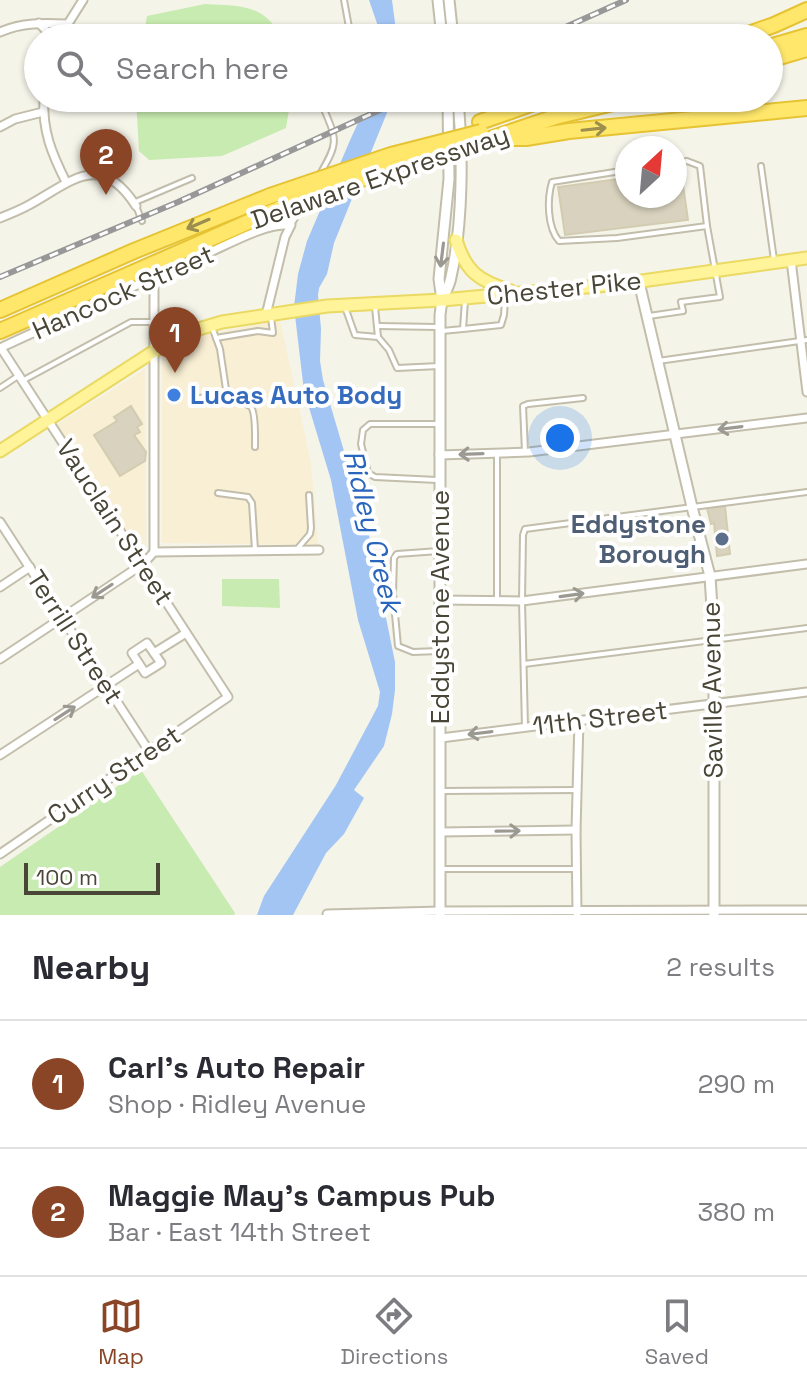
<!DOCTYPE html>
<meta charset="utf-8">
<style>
:root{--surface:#fff;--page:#f7f7f7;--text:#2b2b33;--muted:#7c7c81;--line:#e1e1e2;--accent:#8a4426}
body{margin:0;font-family:"Space Grotesk",sans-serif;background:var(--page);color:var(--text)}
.compass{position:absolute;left:615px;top:136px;width:72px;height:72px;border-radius:50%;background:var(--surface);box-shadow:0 2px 6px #0004;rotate:26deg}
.scale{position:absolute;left:24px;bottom:20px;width:136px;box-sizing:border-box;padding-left:8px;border:4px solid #4a4637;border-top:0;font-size:22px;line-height:28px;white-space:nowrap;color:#4a4637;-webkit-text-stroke:6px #fff;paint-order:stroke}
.you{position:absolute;left:560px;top:438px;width:28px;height:28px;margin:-20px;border:6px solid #fff;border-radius:50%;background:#1a73e8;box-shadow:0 0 0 12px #1a73e833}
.badge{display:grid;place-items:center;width:52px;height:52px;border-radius:50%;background:var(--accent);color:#fff;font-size:26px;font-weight:700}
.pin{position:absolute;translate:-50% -66px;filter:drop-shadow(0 2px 4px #0008)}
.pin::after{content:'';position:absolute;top:42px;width:28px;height:24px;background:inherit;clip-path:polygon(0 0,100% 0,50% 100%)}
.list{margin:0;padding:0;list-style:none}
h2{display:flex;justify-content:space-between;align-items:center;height:104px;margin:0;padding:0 32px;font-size:34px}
h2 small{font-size:26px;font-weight:400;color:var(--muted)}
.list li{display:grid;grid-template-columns:52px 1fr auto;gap:24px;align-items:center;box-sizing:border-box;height:128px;padding:0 32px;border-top:2px solid var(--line)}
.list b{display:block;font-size:30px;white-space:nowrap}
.list p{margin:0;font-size:26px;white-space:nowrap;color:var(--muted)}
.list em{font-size:26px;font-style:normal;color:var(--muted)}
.icon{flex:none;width:44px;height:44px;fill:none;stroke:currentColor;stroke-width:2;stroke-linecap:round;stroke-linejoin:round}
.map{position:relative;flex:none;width:807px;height:915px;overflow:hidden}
.search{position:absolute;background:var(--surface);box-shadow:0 2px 6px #0004;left:24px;right:24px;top:24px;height:88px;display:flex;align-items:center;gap:20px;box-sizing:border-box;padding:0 28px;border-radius:44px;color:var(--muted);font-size:30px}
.sheet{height:360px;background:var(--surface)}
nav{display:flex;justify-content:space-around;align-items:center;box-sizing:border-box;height:112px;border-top:2px solid var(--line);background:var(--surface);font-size:22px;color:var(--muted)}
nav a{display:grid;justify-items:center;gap:4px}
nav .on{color:var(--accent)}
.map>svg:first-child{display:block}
</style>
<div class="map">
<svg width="807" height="915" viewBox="0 0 807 915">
<rect width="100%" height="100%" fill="#f5f4e9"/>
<g fill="#f8efd4">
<path d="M 280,320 L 311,463 L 318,545 L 162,543 L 162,356 L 193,337 Z"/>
<path d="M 145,369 L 146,547 L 142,552 L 138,552 L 56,425 Z"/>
</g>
<g fill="#c7ebb0">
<path d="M 205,4 C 237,6 266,3 281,38 L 143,38 L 147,16 Z"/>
<path d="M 136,98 L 291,98 L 286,128 L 222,156 L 149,160 L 139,151 Z"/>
<path d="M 222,579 L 279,579 L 280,608 L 222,606 Z"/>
<path d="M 141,770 L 235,913 L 234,915 L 0,915 L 0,867 Z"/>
</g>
<g fill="#a3c5f4">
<path d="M 369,0 L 392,0 L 397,38 L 382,38 Z"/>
<path d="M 383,98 L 393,98 L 334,243 L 327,274 L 319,288 L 318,295 L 321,329 L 320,361 L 323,380 L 370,539 L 395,662 L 395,690 L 392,714 L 384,746 L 354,790 L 364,798 L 344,834 L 326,853 L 293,915 L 257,915 L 264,896 L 336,785 L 378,706 L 380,692 L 358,620 L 331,480 L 304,391 L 294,307 L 298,274 L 307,241 L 351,138 L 358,123 Z"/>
</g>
<g fill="#d8d2be" stroke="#d3ccb1" stroke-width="2">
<path d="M 681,171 L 688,220 L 565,235 L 558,187 L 627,178 L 627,196 L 675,196 L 675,172 Z"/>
<path d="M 131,406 L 142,424 L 137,427 L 140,432 L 134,435 L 146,452 L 145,461 L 120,476 L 94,435 L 117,421 L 114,417 Z"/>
<path d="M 725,506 L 730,554 L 717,556 L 714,523 L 711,524 L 707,508 Z"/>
</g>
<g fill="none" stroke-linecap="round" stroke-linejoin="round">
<g stroke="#c2beab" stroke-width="8">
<g id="service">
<path d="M 344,0 L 351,38"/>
<path d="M 761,166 L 774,260"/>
<path d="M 627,170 L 552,182 C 547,199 547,227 559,241 L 617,238 L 707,226"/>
<path d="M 320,174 C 339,142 337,140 323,107 L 334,98"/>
<path d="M 133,203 L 192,178"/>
<path d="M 136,206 L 142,221"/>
<path d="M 291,225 L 304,203"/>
<path d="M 465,300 L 463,329 L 501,325 L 504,315 L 505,298"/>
<path d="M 345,307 L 355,335 L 378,337"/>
<path d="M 375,307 L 378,337 L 389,350 L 397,368 L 439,366"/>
<path d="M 649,316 L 683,311 L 681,302 L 720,297 L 707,226 L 700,166 L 687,161 L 675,163"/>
<path d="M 378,326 L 437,327"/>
<path d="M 212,327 L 220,349 L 227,396 C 233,401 246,402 251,407 C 256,413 255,438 255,447"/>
<path d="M 442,331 L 463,329"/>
<path d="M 216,338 L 258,331 L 273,333 L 271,317"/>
<path d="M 658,361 L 807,340"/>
<path d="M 22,381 L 131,322 L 153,322"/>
<path d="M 0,388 L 18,376"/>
<path d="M 195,399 L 226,393"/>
<path d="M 525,452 L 523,406 L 528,404 L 583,398"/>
<path d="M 437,480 L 375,477 L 368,473 L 361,444 L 363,430 L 370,424 L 439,424"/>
<path d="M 218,493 L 248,497 L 252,503 L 255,550"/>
<path d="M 298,548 L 310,534 L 311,528 L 309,495"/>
<path d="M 497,601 L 497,453"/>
<path d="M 439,651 L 413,652 L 398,646 L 393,593 L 394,558 L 397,554 L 439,551"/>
<path d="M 524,664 L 807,628"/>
<path d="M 525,728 L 522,601 L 523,535 L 525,529 L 807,492"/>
<path d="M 442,791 L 577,790"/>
<path d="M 442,869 L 577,869"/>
</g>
</g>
<g stroke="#c2beab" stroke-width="11">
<g id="minor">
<path d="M 39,23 L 53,38"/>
<path d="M 0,32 C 22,22 44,23 68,24"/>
<path d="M 59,38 L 83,0"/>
<path d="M 44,98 C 42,131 52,154 66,182"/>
<path d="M 0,127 L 15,119 L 43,112"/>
<path d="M 0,218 C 10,214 20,210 29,205 C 71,182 100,150 136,206"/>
<path d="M 791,260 L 807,392"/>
<path d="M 154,277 L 154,552"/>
<path d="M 0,348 C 68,317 135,285 204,255 C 229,244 265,223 291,225 L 285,237 L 266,315"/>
<path d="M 439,455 L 529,452 L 807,418"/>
<path d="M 0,522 L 149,751"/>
<path d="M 0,587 L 30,567"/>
<path d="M 439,600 L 522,601 L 807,564"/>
<path d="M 147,643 L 161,663 L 145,673 L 132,653 Z"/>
<path d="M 154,653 L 186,633"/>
<path d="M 0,659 L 143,564 L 154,552 L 319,550"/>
<path d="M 441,738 L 807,692"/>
<path d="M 0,755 L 139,664"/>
<path d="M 440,832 L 576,830"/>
<path d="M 0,854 L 228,697 L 1,348"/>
<path d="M 577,913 L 576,830 L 579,721"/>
<path d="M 327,914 L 440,911 L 807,910"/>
</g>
</g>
<g stroke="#c2beab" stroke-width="13">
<g id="tertiary">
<path d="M 438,0 L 442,38"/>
<path d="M 449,0 L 453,38"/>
<path d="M 639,282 L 692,507 L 710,576 L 714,640 L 714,915"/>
<path d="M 442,300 C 445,293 450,285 451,277 C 463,224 463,152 458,98"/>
<path d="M 440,915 L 440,315 L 442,300 L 439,279 L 449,179 L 448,98"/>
</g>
</g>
<g stroke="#ead963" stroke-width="15">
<g id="primary">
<path d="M 456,240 C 466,273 480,281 511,291"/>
<path d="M 0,451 L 162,346 L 192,331 L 222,322 L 327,306 L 442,300 L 620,284 L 807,258"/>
</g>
</g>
<g stroke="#e6c333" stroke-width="18">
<g id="motorway">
<path d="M 737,38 L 774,25 L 807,10"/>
<path d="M 769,47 L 807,36"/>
<path d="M 769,60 L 807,49"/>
<path d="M 480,122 L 548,98"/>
<path d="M 495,138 L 526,138 L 569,131 L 807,108"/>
<path d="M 469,146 L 555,117 L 634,98"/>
<path d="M 0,310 L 134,251 L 270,196"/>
<path d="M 0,331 L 278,209"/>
</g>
</g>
<use href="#service" stroke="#fff" stroke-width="4"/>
<use href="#minor" stroke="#fff" stroke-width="7"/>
<use href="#tertiary" stroke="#fff" stroke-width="9"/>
<use href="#primary" stroke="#fff499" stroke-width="11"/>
<use href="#motorway" stroke="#ffe76b" stroke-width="14"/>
<g stroke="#989898" stroke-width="6">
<g id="rail">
<path d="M 541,38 L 626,0"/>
<path d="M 0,277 L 178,202 L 406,98"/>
</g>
</g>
<use href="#rail" stroke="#fff" stroke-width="3" stroke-dasharray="9" stroke-linecap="butt"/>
<g stroke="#e6c333" stroke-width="18" stroke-linecap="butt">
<g id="motorway-bridge">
<path d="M 270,196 L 391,155 L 481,132"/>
<path d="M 278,209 L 332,188 L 469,146"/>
</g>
</g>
<use href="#motorway-bridge" stroke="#ffe76b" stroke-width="14"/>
</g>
<defs><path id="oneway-shaft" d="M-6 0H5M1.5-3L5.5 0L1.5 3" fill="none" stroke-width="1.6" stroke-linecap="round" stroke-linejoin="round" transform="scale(2)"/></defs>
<g stroke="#9b8e4e">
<use href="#oneway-shaft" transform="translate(594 129) rotate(-6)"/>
<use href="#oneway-shaft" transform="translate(198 224) rotate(157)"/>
</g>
<g stroke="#9b9991">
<use href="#oneway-shaft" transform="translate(442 255) rotate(97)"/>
<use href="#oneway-shaft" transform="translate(730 428) rotate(173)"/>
<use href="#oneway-shaft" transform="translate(471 454) rotate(178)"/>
<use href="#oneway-shaft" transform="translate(102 591) rotate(147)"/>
<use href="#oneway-shaft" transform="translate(572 595) rotate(-8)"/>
<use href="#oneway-shaft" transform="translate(65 713) rotate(-33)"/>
<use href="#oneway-shaft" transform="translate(480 733) rotate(173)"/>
<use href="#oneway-shaft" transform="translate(508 831) rotate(-1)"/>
</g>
<circle fill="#3f7fe0" stroke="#fff" stroke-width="3" cx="174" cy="395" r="8"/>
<circle fill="#5c6f8a" stroke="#fff" stroke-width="3" cx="722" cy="539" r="8"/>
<g text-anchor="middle" stroke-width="8" stroke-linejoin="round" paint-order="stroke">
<g font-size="26" fill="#4a4637" stroke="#fff">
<text transform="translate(380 177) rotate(-19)" y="9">Delaware Expressway</text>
<text transform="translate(564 288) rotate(-6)" y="9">Chester Pike</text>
<text transform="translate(123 292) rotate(-24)" y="9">Hancock Street</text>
<text transform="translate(115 522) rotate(57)" y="9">Vauclain Street</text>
<text transform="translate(440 607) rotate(-90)" y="9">Eddystone Avenue</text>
<text transform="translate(75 637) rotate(57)" y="9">Terrill Street</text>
<text transform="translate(712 690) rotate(-91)" y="9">Saville Avenue</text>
<text transform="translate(600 718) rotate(-7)" y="9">11th Street</text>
<text transform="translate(114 775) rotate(-34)" y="9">Curry Street</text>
</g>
<g font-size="26" font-weight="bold" fill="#366cbe" stroke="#fff" text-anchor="start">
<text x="190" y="404">Lucas Auto Body</text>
</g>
<g font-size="26" font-weight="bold" fill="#4e5e75" stroke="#fff" text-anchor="end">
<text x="706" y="533">Eddystone<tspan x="706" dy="30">Borough</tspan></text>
</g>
<g font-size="28" font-style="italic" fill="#2965bd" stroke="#fff">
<text transform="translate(373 531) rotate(76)" y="10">Ridley Creek</text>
</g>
</g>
</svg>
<svg class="compass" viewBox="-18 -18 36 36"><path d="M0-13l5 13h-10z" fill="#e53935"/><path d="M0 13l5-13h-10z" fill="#7c7c81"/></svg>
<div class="scale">100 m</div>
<div class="you"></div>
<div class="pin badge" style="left:175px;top:373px">1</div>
<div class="pin badge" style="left:106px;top:195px">2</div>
<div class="search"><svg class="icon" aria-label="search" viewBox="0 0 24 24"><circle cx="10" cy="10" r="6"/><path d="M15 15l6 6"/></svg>Search here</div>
</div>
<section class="sheet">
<h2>Nearby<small>2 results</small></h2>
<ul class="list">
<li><span class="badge">1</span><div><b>Carl's Auto Repair</b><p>Shop · Ridley Avenue</p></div><em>290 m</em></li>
<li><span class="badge">2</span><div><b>Maggie May's Campus Pub</b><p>Bar · East 14th Street</p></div><em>380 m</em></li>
</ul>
</section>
<nav>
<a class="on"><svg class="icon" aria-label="map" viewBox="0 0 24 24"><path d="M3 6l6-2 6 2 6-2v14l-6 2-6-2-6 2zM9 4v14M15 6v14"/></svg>Map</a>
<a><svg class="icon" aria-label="directions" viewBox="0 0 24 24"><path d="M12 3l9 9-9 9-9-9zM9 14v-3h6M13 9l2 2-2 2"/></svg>Directions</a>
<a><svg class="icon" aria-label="saved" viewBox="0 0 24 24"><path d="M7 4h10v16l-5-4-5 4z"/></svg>Saved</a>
</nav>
